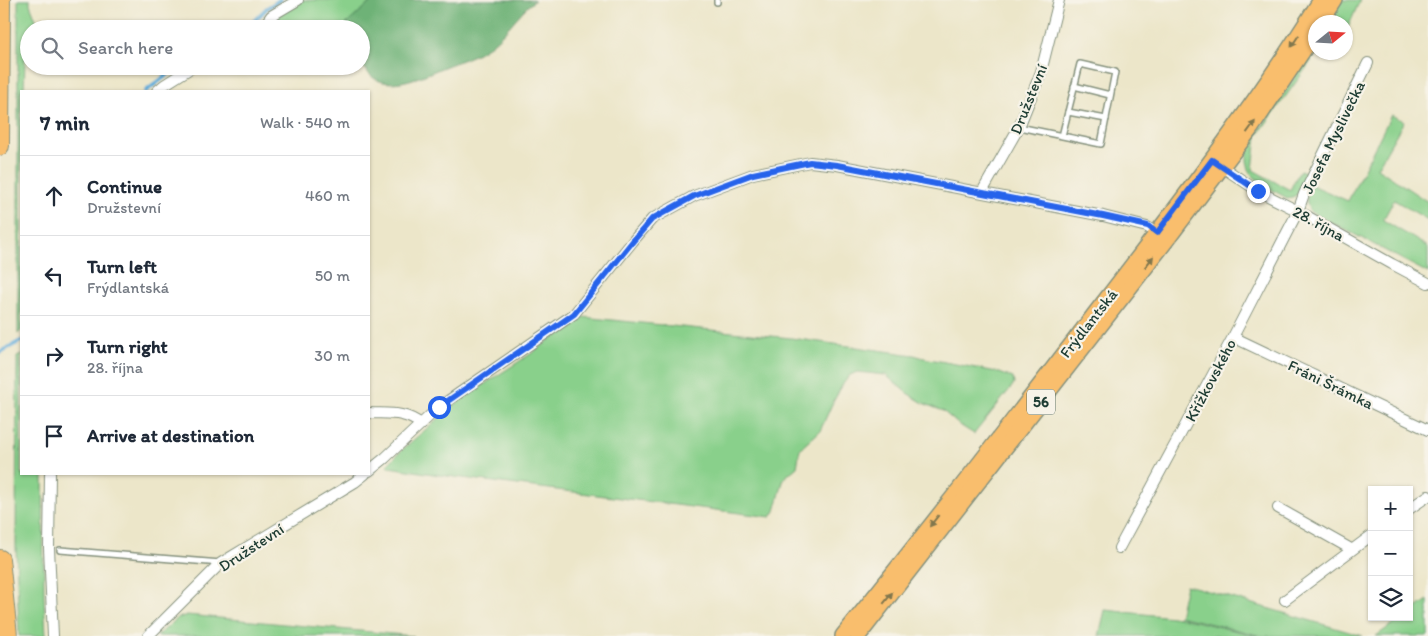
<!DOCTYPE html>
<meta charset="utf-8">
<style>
:root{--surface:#fff;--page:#f2f2f3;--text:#1f2937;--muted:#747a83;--line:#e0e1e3}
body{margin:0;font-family:Itim,sans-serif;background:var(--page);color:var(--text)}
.controls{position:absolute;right:15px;bottom:15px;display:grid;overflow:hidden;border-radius:0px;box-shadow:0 1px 4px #0004}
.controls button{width:45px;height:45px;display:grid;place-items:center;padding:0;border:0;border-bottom:1px solid var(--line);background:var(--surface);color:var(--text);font:25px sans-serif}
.compass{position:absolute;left:1308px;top:15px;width:45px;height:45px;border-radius:50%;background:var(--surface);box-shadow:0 1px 4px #0004;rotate:72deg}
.stop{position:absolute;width:15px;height:15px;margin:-11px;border:4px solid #2563eb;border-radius:50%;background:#fff}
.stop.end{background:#2563eb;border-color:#fff;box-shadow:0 1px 5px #0008}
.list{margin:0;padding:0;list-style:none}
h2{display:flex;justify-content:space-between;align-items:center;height:65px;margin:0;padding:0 20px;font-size:21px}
h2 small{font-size:16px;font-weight:400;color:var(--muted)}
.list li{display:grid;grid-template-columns:32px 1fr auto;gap:15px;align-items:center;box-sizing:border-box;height:80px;padding:0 20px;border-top:1px solid var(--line)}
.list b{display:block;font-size:19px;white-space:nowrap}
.list p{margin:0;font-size:16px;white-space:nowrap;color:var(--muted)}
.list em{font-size:16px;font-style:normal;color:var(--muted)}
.icon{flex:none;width:28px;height:28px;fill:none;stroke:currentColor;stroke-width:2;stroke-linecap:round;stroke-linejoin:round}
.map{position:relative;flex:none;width:1428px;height:636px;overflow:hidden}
.search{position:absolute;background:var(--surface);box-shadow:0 1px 4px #0004;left:20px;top:20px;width:350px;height:55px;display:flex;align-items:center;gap:12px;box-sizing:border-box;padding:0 18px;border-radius:28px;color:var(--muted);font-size:19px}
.panel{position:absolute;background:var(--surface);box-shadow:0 1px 4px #0004;left:20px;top:90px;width:350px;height:385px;border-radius:0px}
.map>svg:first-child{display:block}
</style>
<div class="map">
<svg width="1428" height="636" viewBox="0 0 1428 636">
<rect width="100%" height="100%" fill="#f7f3e8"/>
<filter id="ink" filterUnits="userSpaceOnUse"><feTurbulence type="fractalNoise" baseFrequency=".02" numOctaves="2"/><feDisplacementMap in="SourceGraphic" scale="10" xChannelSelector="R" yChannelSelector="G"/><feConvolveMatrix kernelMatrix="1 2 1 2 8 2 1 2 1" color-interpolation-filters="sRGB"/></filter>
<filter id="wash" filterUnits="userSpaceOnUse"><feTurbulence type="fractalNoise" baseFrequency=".0096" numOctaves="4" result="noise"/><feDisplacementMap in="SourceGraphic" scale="20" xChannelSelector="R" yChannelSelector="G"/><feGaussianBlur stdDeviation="1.12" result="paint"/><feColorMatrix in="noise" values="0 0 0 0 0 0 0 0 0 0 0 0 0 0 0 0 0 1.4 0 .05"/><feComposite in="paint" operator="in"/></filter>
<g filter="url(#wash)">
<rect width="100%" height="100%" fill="#ece6c9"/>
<g fill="#89d08b" stroke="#548660">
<path d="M 18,0 L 30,0 L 30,4 L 38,25 L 36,29 L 29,29 L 29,56 L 25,59 L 24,91 L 21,91 L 21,331 L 18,334 Z"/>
<path d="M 303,0 L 373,0 L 341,29 L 322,29 L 308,23 L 301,23 L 288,29 L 265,29 L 271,18 Z"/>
<path d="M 1342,0 L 1360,0 L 1347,30 L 1346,28 L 1346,22 L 1329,22 Z"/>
<path d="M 1308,57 L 1312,60 L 1257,136 L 1253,170 L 1290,190 L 1300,170 L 1305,172 L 1307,177 C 1303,188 1300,197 1287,198 L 1265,186 L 1252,175 L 1249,169 L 1247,161 L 1247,152 L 1254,138 Z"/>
<path d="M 1391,115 L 1404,121 L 1377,168 L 1428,202 L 1428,220 L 1394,200 L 1383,220 L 1428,247 L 1428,273 L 1310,211 C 1304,199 1307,196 1312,185 L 1348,201 Z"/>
<path d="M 582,317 L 791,338 L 914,355 L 924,358 L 997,372 L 1013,378 L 1014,384 L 974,434 L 958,424 L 943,411 L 925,404 L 907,393 L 886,375 L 857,372 L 850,375 L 843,384 L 832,404 L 820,431 L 800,449 L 797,467 L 784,478 L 775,511 L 771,517 L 439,475 L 389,467 L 387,465 L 404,448 L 460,400 L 532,353 L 578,318 Z"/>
<path d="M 21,355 L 21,474 L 43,474 L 44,597 L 46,636 L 19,636 L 16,548 L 17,357 Z"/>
<path d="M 1186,585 L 1198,588 L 1363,636 L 1262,636 L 1179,616 Z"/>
<path d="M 1428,600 L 1428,636 L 1376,636 L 1403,617 L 1409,617 L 1409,613 Z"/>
<path d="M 1105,610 L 1182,618 L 1258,636 L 1099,636 Z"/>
<path d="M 187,615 L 414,636 L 157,636 L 178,618 Z"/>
</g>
<path fill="#6eb277" stroke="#467856" d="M 373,0 L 535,0 C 517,14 507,33 489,46 C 476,56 459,61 444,67 C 422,76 383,96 366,70 C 364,68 362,66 361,63 C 359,57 361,37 361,29 L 341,29 Z"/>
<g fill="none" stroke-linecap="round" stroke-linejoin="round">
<g stroke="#63afdc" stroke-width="4">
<path d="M 246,29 L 267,8 L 280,0"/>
<path d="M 146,91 L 179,66"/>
<path d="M 0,352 L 21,341"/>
</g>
</g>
</g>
<g filter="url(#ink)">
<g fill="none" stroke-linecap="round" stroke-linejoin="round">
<g stroke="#86927e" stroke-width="8">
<g id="service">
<path d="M 717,2 L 717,0"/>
<path d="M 1074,86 L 1110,95"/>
<path d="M 1068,112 L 1106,119"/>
<path d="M 1019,127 L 1101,144 L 1115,72 L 1080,64 L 1062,136"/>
<path d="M 60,550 L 221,563"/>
</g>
</g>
<g stroke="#86927e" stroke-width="12">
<g id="minor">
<path d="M 262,29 L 271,16 L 298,0"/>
<path d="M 157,91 L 164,85 L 194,66"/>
<path d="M 1218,164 L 1258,191 L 1298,211 L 1392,264 L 1428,283"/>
<path d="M 982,192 L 1019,127 L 1041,72 L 1059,0"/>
<path d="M 1233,337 L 1428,430"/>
<path d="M 369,413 C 389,414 404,411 421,424"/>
<path d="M 369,471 L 385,458 L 439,407 L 574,314 L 633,241 L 652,219 L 694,196 L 753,174 L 810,162 L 837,165 L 1103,216 L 1147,227 L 1157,233"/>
<path d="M 50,474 L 49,548 L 53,636"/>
<path d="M 1278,508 L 1351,549"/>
<path d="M 1409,509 L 1428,496"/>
<path d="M 1119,548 L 1233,337 L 1298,211 L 1304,194 L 1368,63"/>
<path d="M 1285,600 L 1372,535"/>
<path d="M 148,636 L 221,563 L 355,482 L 365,474"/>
</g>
</g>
<g stroke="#86927e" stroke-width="18">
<g id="primary">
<path d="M 1321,22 L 1335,0"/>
<path d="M 843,636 C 928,531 1010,425 1092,318 C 1172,214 1252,111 1321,0"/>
<path d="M 858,636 L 1168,238 L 1251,128 L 1316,31"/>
</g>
</g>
<g stroke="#86927e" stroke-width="20">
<g id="motorway">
<path d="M 0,146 L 1,0"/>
<path d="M 0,559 L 8,636"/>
</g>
</g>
<use href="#service" stroke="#fff" stroke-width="5"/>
<use href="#minor" stroke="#fff" stroke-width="10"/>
<use href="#primary" stroke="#f9be6d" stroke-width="15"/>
<use href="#motorway" stroke="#f9be6d" stroke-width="18"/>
</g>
<defs><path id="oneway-solid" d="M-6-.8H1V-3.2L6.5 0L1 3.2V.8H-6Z" transform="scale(1.25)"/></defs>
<g fill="#81774e">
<use href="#oneway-solid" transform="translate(1295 41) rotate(123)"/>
<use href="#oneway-solid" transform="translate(1251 127) rotate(-54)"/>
<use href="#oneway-solid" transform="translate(1149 262) rotate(-52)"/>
<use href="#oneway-solid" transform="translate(934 521) rotate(128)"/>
<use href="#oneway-solid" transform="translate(888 598) rotate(-52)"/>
</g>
</g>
<g fill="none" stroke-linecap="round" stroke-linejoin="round" filter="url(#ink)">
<path stroke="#2563eb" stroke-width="6" d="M 439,407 L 574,314 L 633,241 L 652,219 L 694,196 L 753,174 L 810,162 L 837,165 L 1103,216 L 1148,226 L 1157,233 L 1212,160 L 1258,191"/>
</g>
<g text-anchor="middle" stroke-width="4.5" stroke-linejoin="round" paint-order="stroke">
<rect fill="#f7f3e8" stroke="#60746a" stroke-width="1" x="1027" y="389.5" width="28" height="25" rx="4"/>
<g font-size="15" font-weight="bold" fill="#1f3d34">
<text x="1041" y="407">56</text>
</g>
<g font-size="16" fill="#1f3d34" stroke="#f7f3e8">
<text transform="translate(1028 99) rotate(-68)" y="6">Družstevní</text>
<text transform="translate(1333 137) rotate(-64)" y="6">Josefa Myslivečka</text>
<text transform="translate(1319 223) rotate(29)" y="6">28. října</text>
<text transform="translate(1088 323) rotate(-52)" y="6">Frýdlantská</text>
<text transform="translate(1210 380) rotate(-62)" y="6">Křížkovského</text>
<text transform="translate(1331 384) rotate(26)" y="6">Fráni Šrámka</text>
<text transform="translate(251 547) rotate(-33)" y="6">Družstevní</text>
</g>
</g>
</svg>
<div class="controls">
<button>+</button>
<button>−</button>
<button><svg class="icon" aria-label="layers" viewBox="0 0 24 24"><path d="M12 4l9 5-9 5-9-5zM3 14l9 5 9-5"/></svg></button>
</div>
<svg class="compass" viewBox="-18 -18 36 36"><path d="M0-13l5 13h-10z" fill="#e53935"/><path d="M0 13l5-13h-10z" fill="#747a83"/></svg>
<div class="stop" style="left:439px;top:407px"></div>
<div class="stop end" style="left:1258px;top:191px"></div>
<div class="search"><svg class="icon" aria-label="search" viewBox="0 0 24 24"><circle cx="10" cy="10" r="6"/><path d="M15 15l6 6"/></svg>Search here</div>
<section class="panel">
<h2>7 min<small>Walk · 540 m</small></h2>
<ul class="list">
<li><svg class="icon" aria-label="ahead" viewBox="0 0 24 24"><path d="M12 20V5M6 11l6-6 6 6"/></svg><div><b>Continue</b><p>Družstevní</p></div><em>460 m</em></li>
<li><svg class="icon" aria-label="left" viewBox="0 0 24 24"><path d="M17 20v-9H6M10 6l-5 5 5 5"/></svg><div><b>Turn left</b><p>Frýdlantská</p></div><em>50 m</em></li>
<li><svg class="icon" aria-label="right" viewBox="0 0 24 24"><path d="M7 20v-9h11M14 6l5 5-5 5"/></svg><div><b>Turn right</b><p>28. října</p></div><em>30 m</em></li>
<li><svg class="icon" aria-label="arrive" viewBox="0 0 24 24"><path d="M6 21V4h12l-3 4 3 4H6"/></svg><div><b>Arrive at destination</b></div></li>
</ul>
</section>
</div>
